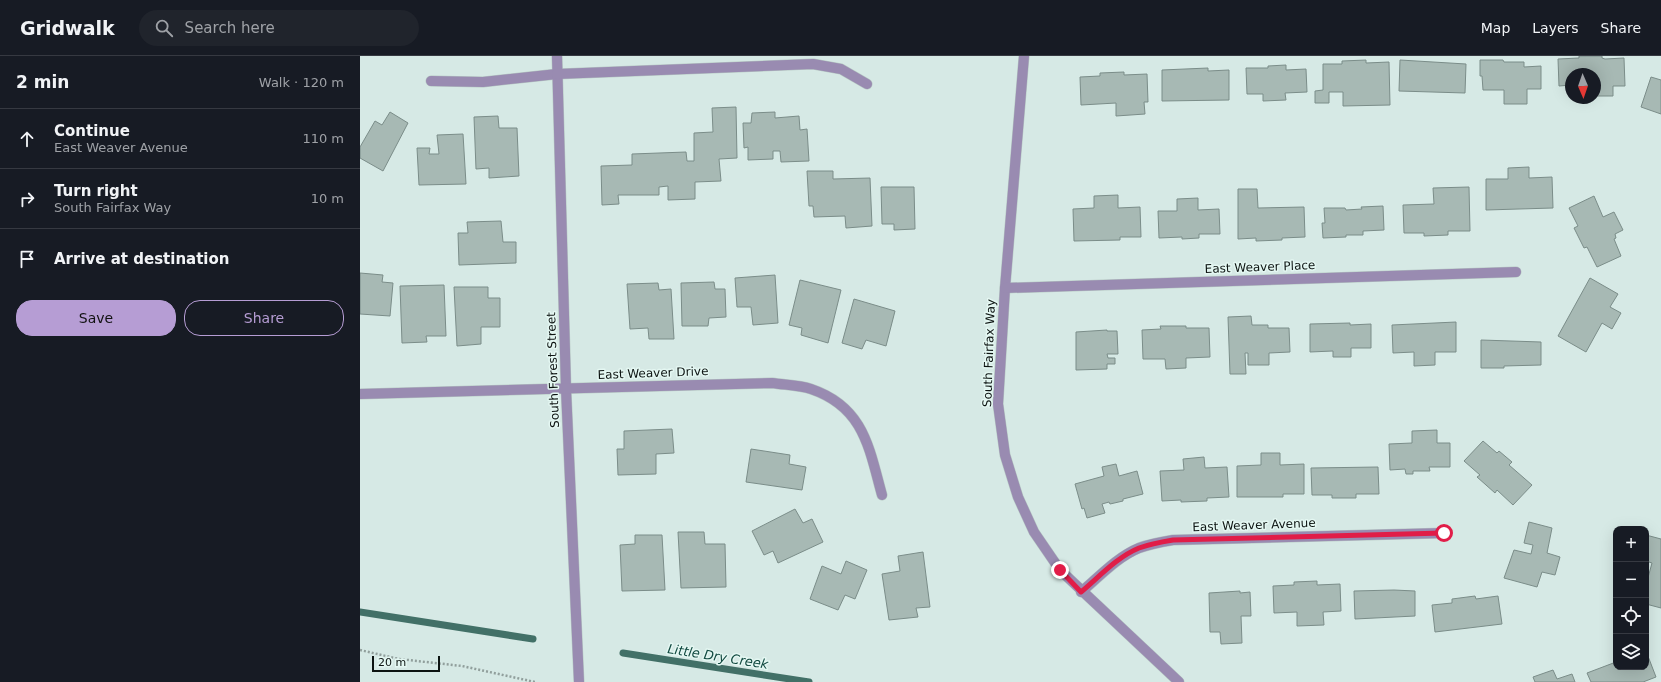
<!DOCTYPE html>
<meta charset="utf-8">
<style>
:root{--surface:#171b24;--page:#20242c;--text:#f1f3f6;--muted:#9ea1a6;--line:#363941;--accent:#b69dd4}
body{margin:0;font-family:"DejaVu Sans",sans-serif;background:var(--page);color:var(--text)}
.controls{position:absolute;right:12px;bottom:12px;display:grid;overflow:hidden;border-radius:8px;box-shadow:0 4px 16px #0002}
.controls button{width:36px;height:36px;display:grid;place-items:center;padding:0;border:0;border-bottom:1px solid var(--line);background:var(--surface);color:var(--text);font:20px sans-serif}
.compass{position:absolute;left:1205px;top:12px;width:36px;height:36px;border-radius:50%;background:var(--surface);box-shadow:0 4px 16px #0002;rotate:178deg}
.scale{position:absolute;left:12px;bottom:10px;width:68px;box-sizing:border-box;padding-left:4px;border:2px solid #0c1311;border-top:0;font-size:11px;line-height:14px;white-space:nowrap;color:#0c1311;-webkit-text-stroke:3px #e4f7f2;paint-order:stroke}
.stop{position:absolute;width:12px;height:12px;margin:-9px;border:3px solid #e11d48;border-radius:50%;background:#fff}
.stop.end{background:#e11d48;border-color:#fff;box-shadow:0 1px 4px #0008}
.list{margin:0;padding:0;list-style:none}
h2{display:flex;justify-content:space-between;align-items:center;height:52px;margin:0;padding:0 16px;font-size:17px}
h2 small{font-size:13px;font-weight:400;color:var(--muted)}
.list li{display:grid;grid-template-columns:26px 1fr auto;gap:12px;align-items:center;box-sizing:border-box;height:60px;padding:0 16px;border-top:1px solid var(--line)}
.list b{display:block;font-size:15px;white-space:nowrap}
.list p{margin:0;font-size:13px;white-space:nowrap;color:var(--muted)}
.list em{font-size:13px;font-style:normal;color:var(--muted)}
.actions{display:flex;gap:8px;padding:12px 16px}
.actions a{flex:1;padding:9px 0;border:1px solid var(--accent);border-radius:16px;text-align:center;font-size:14px;color:var(--accent)}
.actions .main{background:var(--accent);color:#111}
.icon{flex:none;width:22px;height:22px;fill:none;stroke:currentColor;stroke-width:2;stroke-linecap:round;stroke-linejoin:round}
.map{position:relative;flex:none;width:1301px;height:626px;overflow:hidden}
header{display:flex;align-items:center;gap:24px;box-sizing:border-box;height:56px;padding:0 20px;background:var(--surface);border-bottom:1px solid var(--line)}
header strong{font-size:19px}
nav{display:flex;gap:22px;margin-inline-start:auto;font-size:14px}
.search{width:280px;height:36px;background:var(--page);display:flex;align-items:center;gap:10px;box-sizing:border-box;padding:0 14px;border-radius:22px;color:var(--muted);font-size:15px}
main{display:flex}
aside{flex:1;background:var(--surface)}
.map>svg:first-child{display:block}
</style>
<header>
<strong>Gridwalk</strong>
<div class="search"><svg class="icon" aria-label="search" viewBox="0 0 24 24"><circle cx="10" cy="10" r="6"/><path d="M15 15l6 6"/></svg>Search here</div>
<nav><a>Map</a><a>Layers</a><a>Share</a></nav>
</header>
<main>
<aside>
<h2>2 min<small>Walk · 120 m</small></h2>
<ul class="list">
<li><svg class="icon" aria-label="ahead" viewBox="0 0 24 24"><path d="M12 20V5M6 11l6-6 6 6"/></svg><div><b>Continue</b><p>East Weaver Avenue</p></div><em>110 m</em></li>
<li><svg class="icon" aria-label="right" viewBox="0 0 24 24"><path d="M7 20v-9h11M14 6l5 5-5 5"/></svg><div><b>Turn right</b><p>South Fairfax Way</p></div><em>10 m</em></li>
<li><svg class="icon" aria-label="arrive" viewBox="0 0 24 24"><path d="M6 21V4h12l-3 4 3 4H6"/></svg><div><b>Arrive at destination</b></div></li>
</ul>
<div class="actions"><a class="main">Save</a><a>Share</a></div>
</aside>
<div class="map">
<svg width="1301" height="626" viewBox="0 0 1301 626">
<rect width="100%" height="100%" fill="#d6e9e5"/>
<g fill="none" stroke-linecap="round" stroke-linejoin="round">
<g stroke="#427067" stroke-width="7">
<path d="M 0,556 L 173,583"/>
<path d="M 263,597 L 449,626"/>
</g>
</g>
<g fill="#a7b9b4" stroke="#7b8d89">
<path d="M 1219,0 L 1242,0 L 1242,2 L 1245,3 L 1264,2 L 1265,30 L 1253,30 L 1253,40 L 1235,40 L 1235,18 L 1211,18 L 1211,29 L 1199,30 L 1198,3 L 1219,2 Z"/>
<path d="M 1006,4 L 1006,7 L 1029,6 L 1030,49 L 983,50 L 983,36 L 969,36 L 969,47 L 955,47 L 955,35 L 963,34 L 963,8 L 982,8 L 982,5 Z"/>
<path d="M 1040,4 L 1106,8 L 1105,37 L 1039,35 Z"/>
<path d="M 1120,4 L 1143,4 L 1144,6 L 1164,6 L 1164,11 L 1181,10 L 1181,33 L 1167,33 L 1167,48 L 1144,48 L 1144,34 L 1123,34 L 1122,20 L 1120,20 Z"/>
<path d="M 926,9 L 926,14 L 946,13 L 947,36 L 925,37 L 926,44 L 903,45 L 903,38 L 887,38 L 886,12 L 908,12 L 908,10 Z"/>
<path d="M 848,12 L 848,15 L 869,14 L 869,44 L 802,45 L 802,14 Z"/>
<path d="M 764,16 L 764,19 L 787,18 L 788,46 L 784,46 L 785,58 L 756,60 L 756,47 L 721,49 L 720,21 L 740,20 L 740,17 Z"/>
<path d="M 1291,21 L 1301,24 L 1301,58 L 1281,51 Z"/>
<path d="M 376,51 L 377,102 L 359,103 L 361,125 L 335,126 L 335,143 L 308,144 L 308,130 L 299,131 L 299,139 L 258,139 L 259,148 L 242,149 L 241,110 L 272,109 L 272,98 L 326,96 L 327,105 L 334,105 L 334,77 L 353,76 L 352,52 Z"/>
<path d="M 30,56 L 48,67 L 23,115 L 0,102 L 0,91 L 15,65 L 22,69 Z"/>
<path d="M 415,56 L 415,62 L 439,60 L 440,74 L 447,73 L 449,105 L 421,106 L 420,95 L 413,95 L 413,103 L 388,104 L 388,91 L 384,92 L 383,67 L 391,67 L 392,57 Z"/>
<path d="M 138,60 L 139,72 L 157,72 L 159,120 L 129,122 L 129,112 L 116,113 L 114,61 Z"/>
<path d="M 103,78 L 106,128 L 59,129 L 57,92 L 70,92 L 69,98 L 79,98 L 77,79 Z"/>
<path d="M 1169,111 L 1169,122 L 1192,121 L 1193,152 L 1126,154 L 1126,123 L 1148,123 L 1148,112 Z"/>
<path d="M 447,115 L 473,115 L 473,123 L 510,122 L 512,170 L 486,172 L 485,160 L 454,161 L 453,150 L 449,150 Z"/>
<path d="M 521,131 L 554,131 L 555,173 L 534,174 L 534,168 L 522,168 Z"/>
<path d="M 1109,131 L 1110,175 L 1088,175 L 1088,179 L 1064,180 L 1064,177 L 1044,177 L 1043,149 L 1074,148 L 1073,132 Z"/>
<path d="M 878,133 L 897,133 L 898,152 L 944,151 L 945,181 L 922,182 L 922,184 L 896,185 L 896,182 L 878,183 Z"/>
<path d="M 758,139 L 758,152 L 780,151 L 781,181 L 760,181 L 760,184 L 714,185 L 713,153 L 734,152 L 734,140 Z"/>
<path d="M 1234,140 L 1243,161 L 1254,156 L 1263,174 L 1255,178 L 1256,182 L 1254,183 L 1261,200 L 1237,211 L 1227,191 L 1224,192 L 1214,172 L 1218,170 L 1209,152 Z"/>
<path d="M 838,142 L 838,154 L 859,153 L 860,178 L 839,178 L 839,182 L 822,183 L 822,181 L 799,182 L 798,155 L 817,155 L 817,143 Z"/>
<path d="M 1023,150 L 1024,174 L 1003,175 L 1003,179 L 986,179 L 986,181 L 963,182 L 962,167 L 965,167 L 964,152 L 985,152 L 986,154 L 1002,153 L 1001,151 Z"/>
<path d="M 141,165 L 143,186 L 156,186 L 156,207 L 99,209 L 98,177 L 108,177 L 107,166 Z"/>
<path d="M 0,217 L 23,219 L 22,226 L 33,227 L 30,260 L 0,258 Z"/>
<path d="M 415,219 L 418,267 L 393,269 L 391,251 L 377,251 L 375,222 Z"/>
<path d="M 1230,222 L 1258,238 L 1250,251 L 1261,257 L 1252,273 L 1242,267 L 1226,296 L 1198,280 Z"/>
<path d="M 440,224 L 481,234 L 468,287 L 441,279 L 442,272 L 429,269 Z"/>
<path d="M 354,226 L 355,233 L 365,233 L 366,261 L 349,262 L 348,270 L 322,270 L 321,227 Z"/>
<path d="M 298,227 L 299,234 L 311,233 L 314,283 L 289,283 L 288,272 L 270,273 L 267,228 Z"/>
<path d="M 84,229 L 86,280 L 66,280 L 67,286 L 42,287 L 40,230 Z"/>
<path d="M 94,231 L 128,231 L 128,242 L 140,242 L 140,271 L 121,271 L 121,288 L 97,290 Z"/>
<path d="M 494,243 L 535,255 L 526,290 L 506,284 L 502,293 L 482,287 Z"/>
<path d="M 891,260 L 892,269 L 908,269 L 908,272 L 929,272 L 930,296 L 909,297 L 909,309 L 888,309 L 888,297 L 885,297 L 886,318 L 870,318 L 868,261 Z"/>
<path d="M 1096,266 L 1096,296 L 1075,296 L 1075,309 L 1054,310 L 1054,296 L 1033,297 L 1032,269 Z"/>
<path d="M 990,267 L 990,269 L 1011,268 L 1011,292 L 991,292 L 991,301 L 973,301 L 973,295 L 950,296 L 950,268 Z"/>
<path d="M 800,270 L 826,270 L 826,272 L 849,272 L 850,301 L 826,302 L 826,312 L 806,313 L 805,303 L 783,303 L 782,274 L 801,273 Z"/>
<path d="M 747,274 L 747,275 L 757,275 L 758,298 L 747,298 L 748,302 L 755,302 L 755,308 L 747,308 L 747,313 L 716,314 L 716,276 Z"/>
<path d="M 1121,284 L 1181,286 L 1181,309 L 1144,310 L 1144,312 L 1121,312 Z"/>
<path d="M 312,373 L 314,397 L 296,398 L 296,418 L 258,419 L 257,393 L 264,393 L 264,375 Z"/>
<path d="M 1077,374 L 1077,387 L 1090,387 L 1090,411 L 1069,411 L 1070,415 L 1053,415 L 1053,418 L 1046,418 L 1045,413 L 1030,414 L 1029,388 L 1052,387 L 1052,375 Z"/>
<path d="M 1123,385 L 1137,397 L 1139,395 L 1152,406 L 1149,409 L 1172,429 L 1153,449 L 1137,434 L 1135,437 L 1117,421 L 1120,419 L 1104,405 Z"/>
<path d="M 391,393 L 430,399 L 429,408 L 446,411 L 442,434 L 386,426 Z"/>
<path d="M 901,397 L 920,397 L 920,409 L 944,408 L 944,438 L 923,438 L 923,441 L 877,441 L 877,410 L 901,409 Z"/>
<path d="M 844,401 L 845,412 L 867,411 L 869,441 L 847,442 L 847,445 L 821,446 L 821,444 L 802,445 L 800,415 L 824,414 L 823,403 Z"/>
<path d="M 756,408 L 759,420 L 777,415 L 783,438 L 763,443 L 763,445 L 750,448 L 749,446 L 742,448 L 745,457 L 727,462 L 724,452 L 722,453 L 715,428 L 744,420 L 742,411 Z"/>
<path d="M 1018,411 L 1019,438 L 996,438 L 996,442 L 972,442 L 972,439 L 952,439 L 951,412 Z"/>
<path d="M 435,453 L 443,467 L 452,463 L 463,486 L 418,507 L 413,495 L 404,499 L 392,475 Z"/>
<path d="M 1169,466 L 1192,472 L 1187,497 L 1200,501 L 1195,519 L 1182,516 L 1177,531 L 1144,522 L 1154,494 L 1171,498 L 1173,489 L 1164,487 Z"/>
<path d="M 318,476 L 344,476 L 345,488 L 365,488 L 366,531 L 321,532 Z"/>
<path d="M 275,479 L 302,479 L 305,534 L 262,535 L 260,489 L 275,488 Z"/>
<path d="M 1286,479 L 1301,483 L 1301,552 L 1286,548 L 1286,529 L 1292,507 L 1286,505 Z"/>
<path d="M 563,496 L 570,551 L 556,552 L 558,561 L 529,564 L 522,518 L 540,515 L 538,500 Z"/>
<path d="M 486,505 L 507,514 L 495,543 L 485,539 L 478,554 L 450,543 L 462,510 L 481,518 Z"/>
<path d="M 957,525 L 957,529 L 980,528 L 981,555 L 963,556 L 964,569 L 937,570 L 937,556 L 914,557 L 913,530 L 934,529 L 934,526 Z"/>
<path d="M 1034,534 L 1055,535 L 1055,560 L 995,563 L 994,535 Z"/>
<path d="M 880,535 L 880,537 L 890,536 L 891,560 L 881,560 L 882,587 L 861,588 L 860,576 L 850,576 L 849,537 Z"/>
<path d="M 1115,540 L 1116,543 L 1138,540 L 1142,568 L 1075,576 L 1072,549 L 1092,547 L 1092,543 Z"/>
<path d="M 1286,595 L 1296,621 L 1283,626 L 1231,626 L 1227,617 L 1256,606 L 1256,611 L 1286,611 Z"/>
<path d="M 1193,614 L 1197,623 L 1212,618 L 1215,626 L 1175,626 L 1173,621 Z"/>
</g>
<g fill="none" stroke-linecap="round" stroke-linejoin="round">
<g stroke="#b6c7c3" stroke-width="11">
<path id="lane" d="M 71,25 L 123,26 L 197,18"/>
</g>
<g stroke="#b6c7c3" stroke-width="11">
<g id="street">
<path d="M 197,0 L 206,333 L 219,626"/>
<path d="M 664,0 L 645,232 L 638,348 L 645,399 L 658,441 L 674,476 L 700,514 L 819,626"/>
<path d="M 197,18 L 453,8 L 481,13 L 507,28"/>
<path d="M 645,232 L 1156,216"/>
<path d="M 0,338 L 412,327 C 425,329 439,329 451,333 C 504,351 509,392 522,439"/>
<path d="M 721,536 C 739,521 757,501 779,492 C 790,488 801,486 813,484 L 1084,477"/>
</g>
</g>
<path stroke="#919f9c" stroke-width="2.5" stroke-dasharray="2 2" stroke-linecap="butt" d="M 0,594 L 39,603 L 102,610 L 175,626"/>
<use href="#lane" stroke="#998bb1" stroke-width="10"/>
<use href="#street" stroke="#998bb1" stroke-width="10"/>
</g>
<g fill="none" stroke-linecap="round" stroke-linejoin="round">
<path stroke="#e11d48" stroke-width="5" d="M 700,514 L 721,536 C 739,521 757,501 779,492 C 790,488 801,486 813,484 L 1084,477"/>
</g>
<g text-anchor="middle" stroke-width="3" stroke-linejoin="round" paint-order="stroke">
<g font-size="12" fill="#0c1311" stroke="#e4f7f2">
<text transform="translate(900 211) rotate(-2)" y="4">East Weaver Place</text>
<text transform="translate(629 297) rotate(-88)" y="4">South Fairfax Way</text>
<text transform="translate(193 314) rotate(-92)" y="4">South Forest Street</text>
<text transform="translate(293 317) rotate(-2)" y="4">East Weaver Drive</text>
<text transform="translate(894 469) rotate(-2)" y="4">East Weaver Avenue</text>
</g>
<g font-size="13" font-style="italic" fill="#124a41" stroke="#e4f7f2">
<text transform="translate(358 600) rotate(9)" y="5">Little Dry Creek</text>
</g>
</g>
</svg>
<div class="controls">
<button>+</button>
<button>−</button>
<button><svg class="icon" aria-label="locate" viewBox="0 0 24 24"><circle cx="12" cy="12" r="6"/><path d="M12 2v4M12 18v4M2 12h4M18 12h4"/></svg></button>
<button><svg class="icon" aria-label="layers" viewBox="0 0 24 24"><path d="M12 4l9 5-9 5-9-5zM3 14l9 5 9-5"/></svg></button>
</div>
<svg class="compass" viewBox="-18 -18 36 36"><path d="M0-13l5 13h-10z" fill="#e53935"/><path d="M0 13l5-13h-10z" fill="#9ea1a6"/></svg>
<div class="scale">20 m</div>
<div class="stop" style="left:1084px;top:477px"></div>
<div class="stop end" style="left:700px;top:514px"></div>
</div>
</main>
